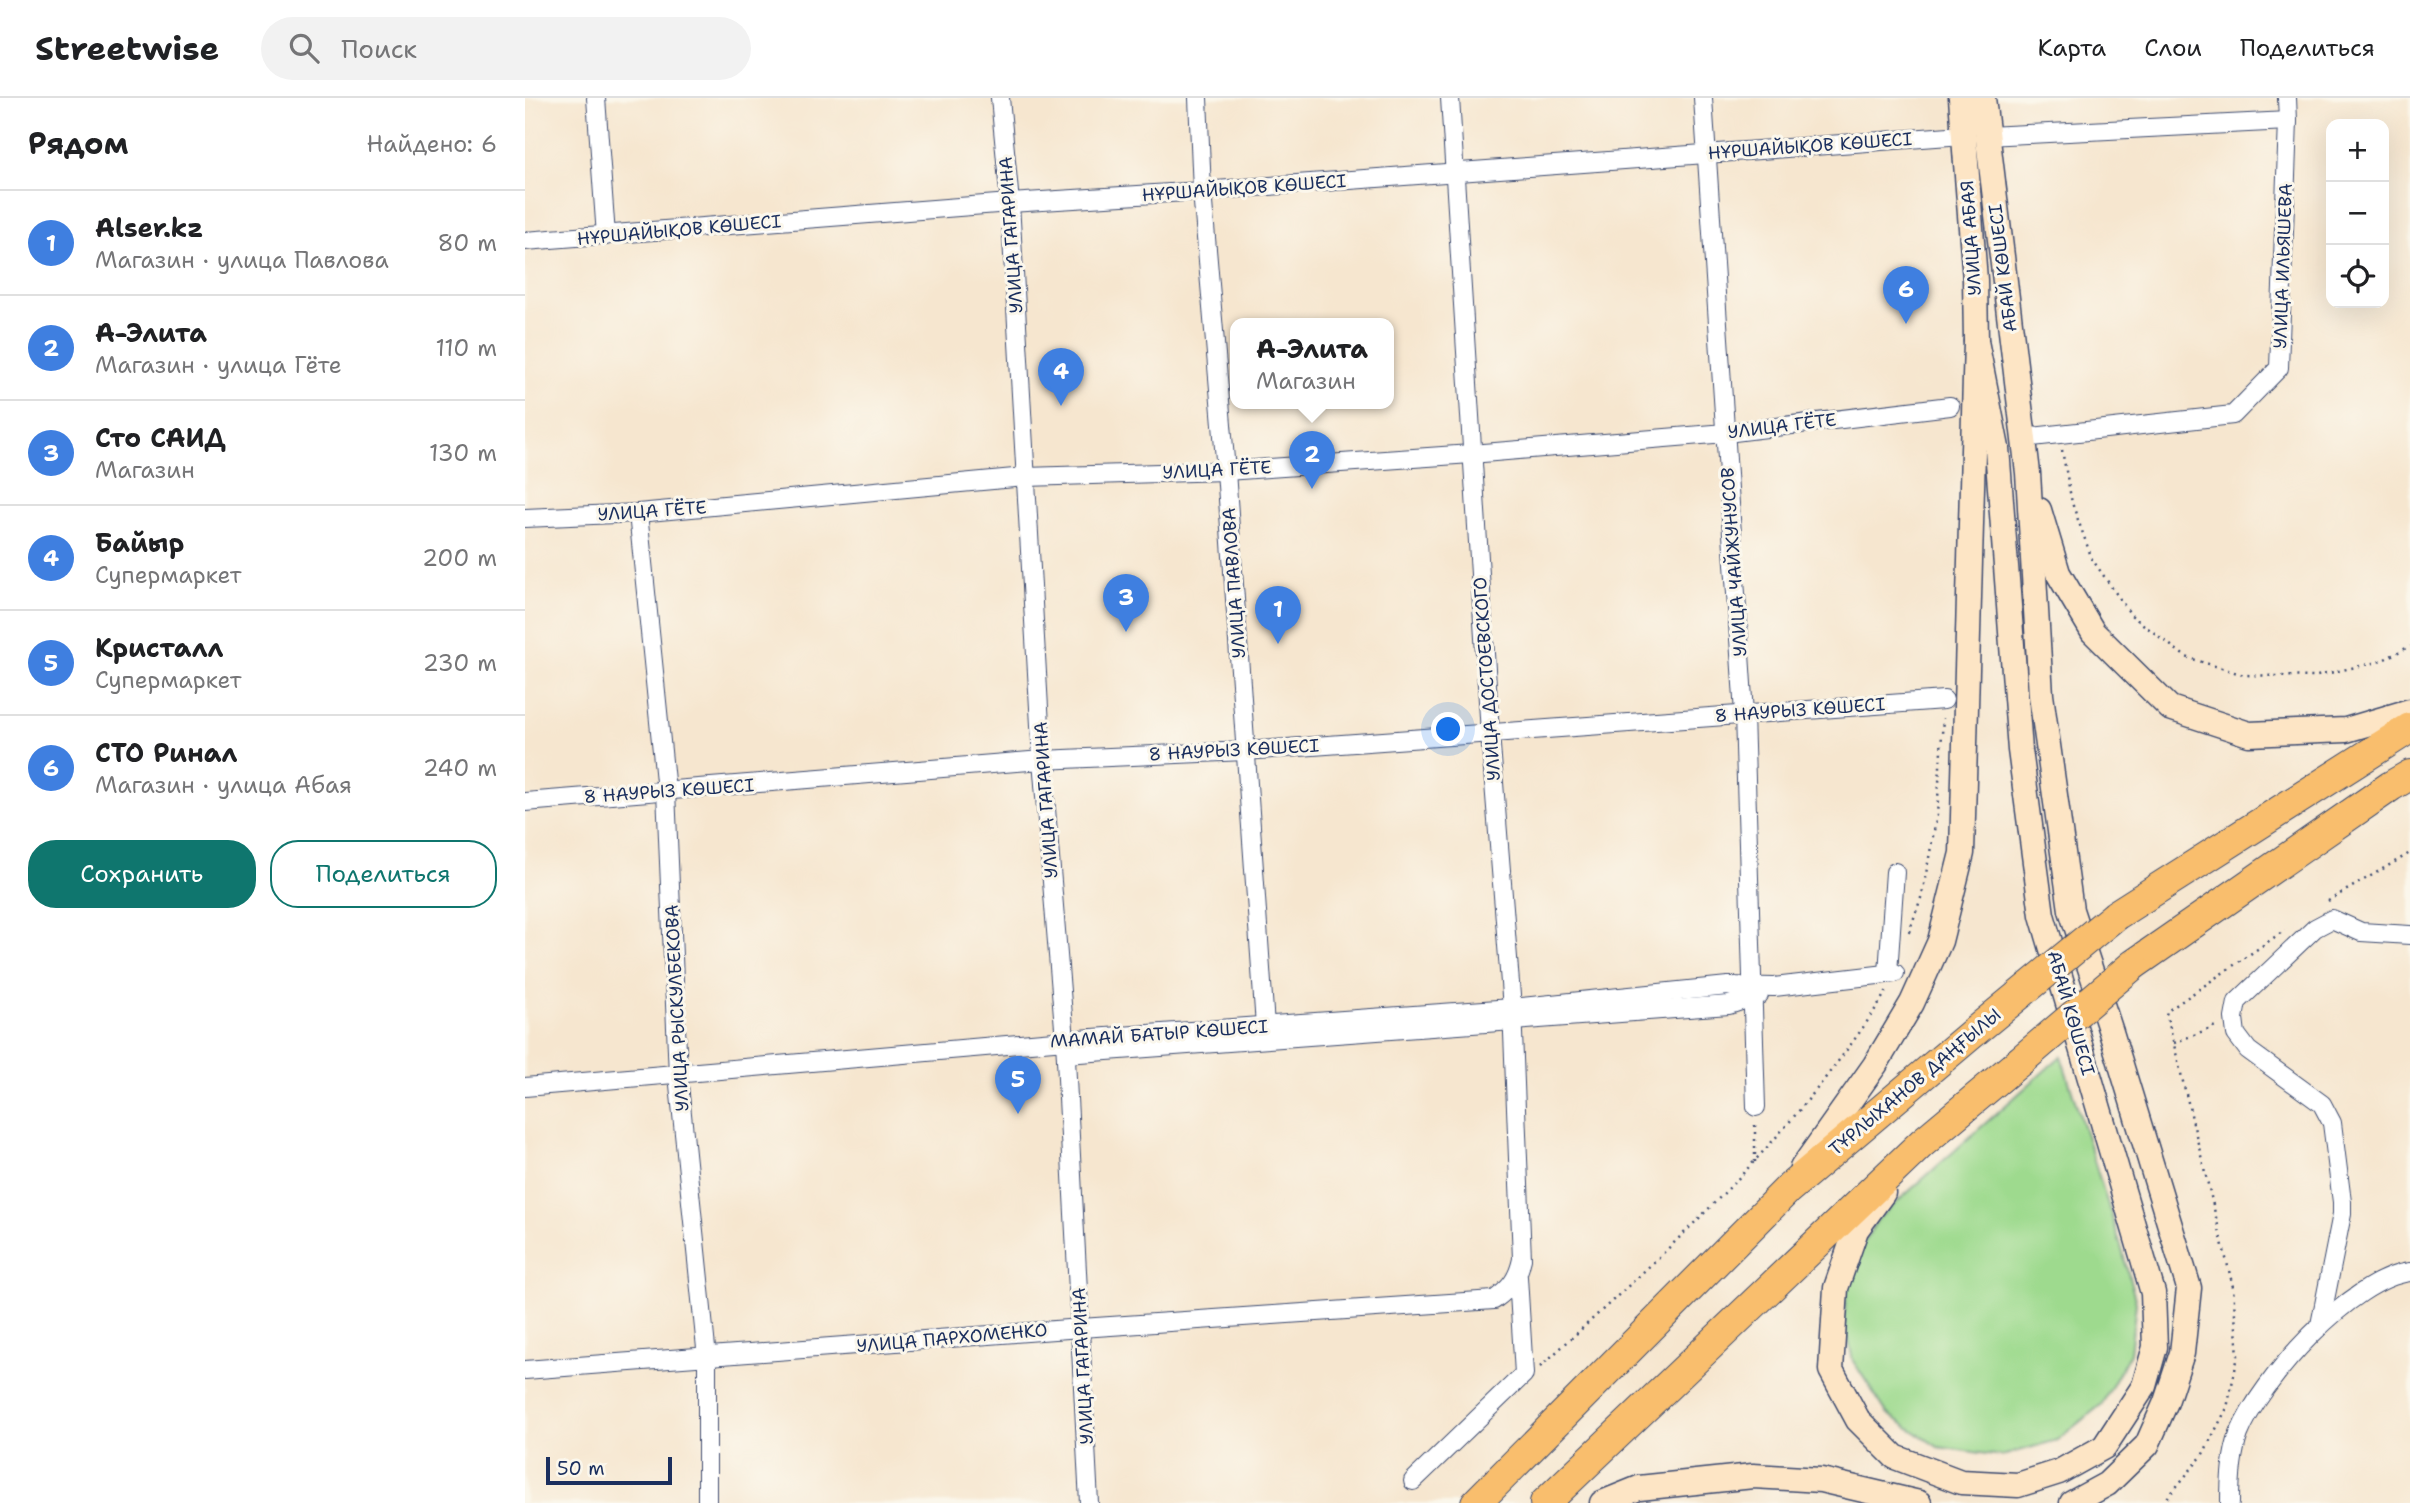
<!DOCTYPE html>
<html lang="ru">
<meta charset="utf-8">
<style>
:root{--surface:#fff;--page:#f2f2f2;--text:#202124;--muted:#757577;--line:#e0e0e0;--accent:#0f766e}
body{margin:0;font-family:"Shantell Sans",sans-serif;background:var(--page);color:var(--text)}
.controls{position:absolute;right:21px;top:21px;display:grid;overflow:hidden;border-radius:14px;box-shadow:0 7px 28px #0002}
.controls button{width:63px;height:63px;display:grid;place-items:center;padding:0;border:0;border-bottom:2px solid var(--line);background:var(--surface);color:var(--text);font:35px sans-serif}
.scale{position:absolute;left:21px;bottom:18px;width:126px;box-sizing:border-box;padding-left:7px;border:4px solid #1b2f5e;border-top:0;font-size:19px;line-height:24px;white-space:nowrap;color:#1b2f5e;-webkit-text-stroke:5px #fbf7ec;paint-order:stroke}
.you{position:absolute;left:924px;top:632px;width:24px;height:24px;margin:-18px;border:5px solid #fff;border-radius:50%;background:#1a73e8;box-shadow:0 0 0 10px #1a73e833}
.badge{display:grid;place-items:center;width:46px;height:46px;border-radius:50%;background:var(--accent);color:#fff;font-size:23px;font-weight:700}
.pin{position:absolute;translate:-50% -58px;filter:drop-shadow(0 2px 4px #0008)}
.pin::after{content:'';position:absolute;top:37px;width:24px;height:21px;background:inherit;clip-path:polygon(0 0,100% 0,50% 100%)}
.popup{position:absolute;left:705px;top:220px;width:164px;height:91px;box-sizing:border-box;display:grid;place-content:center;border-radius:14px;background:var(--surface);filter:drop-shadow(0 2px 5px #0005);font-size:23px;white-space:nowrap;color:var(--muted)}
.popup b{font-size:26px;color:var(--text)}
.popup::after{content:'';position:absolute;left:50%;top:100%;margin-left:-14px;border:14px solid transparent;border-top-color:var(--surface)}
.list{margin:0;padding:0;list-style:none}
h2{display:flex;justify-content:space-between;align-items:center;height:91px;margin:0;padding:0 28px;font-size:30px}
h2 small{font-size:23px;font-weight:400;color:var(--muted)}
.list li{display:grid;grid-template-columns:46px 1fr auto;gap:21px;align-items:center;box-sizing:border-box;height:105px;padding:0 28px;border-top:2px solid var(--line)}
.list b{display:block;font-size:26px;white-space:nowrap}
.list p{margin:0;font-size:23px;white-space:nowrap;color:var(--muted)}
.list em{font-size:23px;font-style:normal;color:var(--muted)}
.actions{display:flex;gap:14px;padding:21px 28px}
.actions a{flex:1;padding:16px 0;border:2px solid var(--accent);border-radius:28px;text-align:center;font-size:24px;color:var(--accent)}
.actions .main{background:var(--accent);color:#fff}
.icon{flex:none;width:38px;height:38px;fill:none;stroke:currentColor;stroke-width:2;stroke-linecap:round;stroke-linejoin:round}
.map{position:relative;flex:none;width:1885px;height:1405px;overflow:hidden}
header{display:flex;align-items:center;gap:42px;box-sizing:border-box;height:98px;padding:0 35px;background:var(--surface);border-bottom:2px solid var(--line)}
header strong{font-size:33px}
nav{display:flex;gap:38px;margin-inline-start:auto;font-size:24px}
.search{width:490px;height:63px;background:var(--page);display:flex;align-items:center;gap:18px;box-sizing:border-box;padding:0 24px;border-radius:38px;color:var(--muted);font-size:26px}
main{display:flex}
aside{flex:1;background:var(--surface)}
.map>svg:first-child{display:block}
</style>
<header>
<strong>Streetwise</strong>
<div class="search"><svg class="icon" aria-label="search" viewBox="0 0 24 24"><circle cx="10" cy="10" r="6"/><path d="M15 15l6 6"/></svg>Поиск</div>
<nav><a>Карта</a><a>Слои</a><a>Поделиться</a></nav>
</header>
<main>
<aside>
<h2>Рядом<small>Найдено: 6</small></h2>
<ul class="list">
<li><span class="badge" style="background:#3f7fe0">1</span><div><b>Alser.kz</b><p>Магазин · улица Павлова</p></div><em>80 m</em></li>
<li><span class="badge" style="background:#3f7fe0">2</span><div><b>А-Элита</b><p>Магазин · улица Гёте</p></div><em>110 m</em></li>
<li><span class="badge" style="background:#3f7fe0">3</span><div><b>Сто САИД</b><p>Магазин</p></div><em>130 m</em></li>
<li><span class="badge" style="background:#3f7fe0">4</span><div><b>Байыр</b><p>Супермаркет</p></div><em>200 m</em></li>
<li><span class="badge" style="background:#3f7fe0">5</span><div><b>Кристалл</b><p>Супермаркет</p></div><em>230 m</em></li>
<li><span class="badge" style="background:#3f7fe0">6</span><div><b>СТО Ринал</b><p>Магазин · улица Абая</p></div><em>240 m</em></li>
</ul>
<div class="actions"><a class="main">Сохранить</a><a>Поделиться</a></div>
</aside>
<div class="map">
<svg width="1885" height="1405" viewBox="0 0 1885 1405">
<rect width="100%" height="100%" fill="#fbf7ec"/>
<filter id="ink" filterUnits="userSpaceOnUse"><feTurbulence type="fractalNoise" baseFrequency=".0143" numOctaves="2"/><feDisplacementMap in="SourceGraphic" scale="14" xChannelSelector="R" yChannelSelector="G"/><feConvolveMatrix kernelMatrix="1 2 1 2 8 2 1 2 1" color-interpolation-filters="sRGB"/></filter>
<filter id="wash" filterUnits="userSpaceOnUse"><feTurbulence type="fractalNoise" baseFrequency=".00686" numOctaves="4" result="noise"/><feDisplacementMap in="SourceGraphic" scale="28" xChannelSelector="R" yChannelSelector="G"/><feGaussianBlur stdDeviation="1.57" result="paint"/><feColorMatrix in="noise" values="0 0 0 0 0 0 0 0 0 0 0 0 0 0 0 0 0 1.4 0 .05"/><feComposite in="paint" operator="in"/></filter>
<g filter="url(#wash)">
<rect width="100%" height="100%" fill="#f6e6cf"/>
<path fill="#9eda8e" stroke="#5c8476" stroke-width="2" d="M 1536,958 L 1596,1148 L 1611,1205 L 1605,1255 L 1577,1306 L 1532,1342 L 1477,1358 L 1413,1349 L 1362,1315 L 1328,1263 L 1319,1221 L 1325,1167 L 1353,1121 Z"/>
</g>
<g filter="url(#ink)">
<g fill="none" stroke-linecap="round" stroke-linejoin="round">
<g stroke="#3c4a6f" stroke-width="20">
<g id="minor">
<path d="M 71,0 L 81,138"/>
<path d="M 475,0 L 485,105 L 517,662 L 540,942 L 564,1405"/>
<path d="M 673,0 L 677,93 L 701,373 L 740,928"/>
<path d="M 1178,0 L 1219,616 L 1231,1009"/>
<path d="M 1462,38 L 1763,23"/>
<path d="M 0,143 L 485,105 L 677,93 L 1438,37"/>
<path d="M 1498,340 L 1708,317 L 1754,270 L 1763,23 L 1762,0"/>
<path d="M 113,415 L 141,693 L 153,977 L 182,1260 L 182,1405"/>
<path d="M 0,420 L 113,415 L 500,379 L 701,373 L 946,356 L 1201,335 L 1425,308"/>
<path d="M 0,704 L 517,662 L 720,653 L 1419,602"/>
<path d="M 1363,875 L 1370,774"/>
<path d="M 541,956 L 1204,907 L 1234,897"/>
<path d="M 0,989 L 540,942 L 987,910 L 1203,888 L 1249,889 L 1370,875"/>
<path d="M 1795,1227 L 1817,1116 L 1817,1104 L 1807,1025 L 1797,1006 L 1723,952 L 1711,936 L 1709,920 L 1712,904 L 1790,830 L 1807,821 L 1836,834 L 1885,837"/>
<path d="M 0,1272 L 556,1230 L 969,1202 C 986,1190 993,1180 997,1161 L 987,910 L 965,635 L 925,0"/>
<path d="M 888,1383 L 999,1276 L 993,1179"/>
<path d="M 1705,1405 C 1705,1382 1706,1358 1714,1336 C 1735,1283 1827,1180 1885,1174"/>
</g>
</g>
<g stroke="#3c4a6f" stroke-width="27">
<g id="secondary">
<path d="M 1458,0 L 1503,375 L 1516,597 L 1546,812 L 1586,934 L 1664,1190 L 1657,1255 L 1641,1304 L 1622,1347 L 1582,1386 L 1547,1405"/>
<path d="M 1514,412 L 1533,475 L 1568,534 L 1645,610 L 1724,636 L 1821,632 L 1885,613"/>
<path d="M 1277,1070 L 1350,967 L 1387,905 L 1415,843 L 1437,755 L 1451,243 L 1450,182 L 1436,0"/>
<path d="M 1358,1095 L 1331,1132 L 1311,1190 L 1306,1272 L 1333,1322 L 1370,1359 L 1436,1384 L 1493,1387 L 1534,1374 L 1579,1349 L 1619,1288 L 1630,1249 L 1628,1195 L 1517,817 L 1495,652 L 1472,350 L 1451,243"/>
<path d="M 1077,1405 L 1114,1390 L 1228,1378 L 1296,1382 L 1394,1405"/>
</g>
</g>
<g stroke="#3c4a6f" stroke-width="32">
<g id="trunk">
<path d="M 1591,817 L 1885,630"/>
<path d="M 1608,867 L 1866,688 L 1885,677"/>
<path d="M 951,1405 L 1263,1091 L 1449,934"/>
<path d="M 1020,1405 L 1397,1045 L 1494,964"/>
</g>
</g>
<g stroke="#3c4a6f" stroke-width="2.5" stroke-dasharray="2 5" stroke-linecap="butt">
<path d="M 1537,352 L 1547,405 L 1567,461 L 1606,517 L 1661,559 L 1719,577 L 1788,579 L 1856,563 L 1885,548"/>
<path d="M 1803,803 L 1885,755"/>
<path d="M 1384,834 L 1397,797 L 1412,717 L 1418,620"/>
<path d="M 1649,945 L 1693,927"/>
<path d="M 1230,1064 L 1230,1025"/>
<path d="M 1015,1269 C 1113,1179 1215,1089 1298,983 C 1321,953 1343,925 1362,892"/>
<path d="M 1638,1405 L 1677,1358 L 1702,1310 L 1713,1258 L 1708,1189 L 1641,914 L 1760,832"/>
</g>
<use href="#minor" stroke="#fff" stroke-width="18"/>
<use href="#secondary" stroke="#fde5c5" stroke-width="24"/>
<use href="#trunk" stroke="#f9be6d" stroke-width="30"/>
<g stroke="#3c4a6f" stroke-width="32" stroke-linecap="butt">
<g id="trunk-bridge">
<path d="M 1449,934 L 1591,817"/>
<path d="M 1494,964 L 1608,867"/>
</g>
</g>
<use href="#trunk-bridge" stroke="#f9be6d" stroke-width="30"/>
</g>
</g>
<g text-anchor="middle" stroke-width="6" stroke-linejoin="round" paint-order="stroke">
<g font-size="18" fill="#1b2f5e" stroke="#fbf7ec">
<text transform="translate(1285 48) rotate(-4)" y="6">НҰРШАЙЫҚОВ КӨШЕСІ</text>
<text transform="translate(719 90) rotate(-4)" y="6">НҰРШАЙЫҚОВ КӨШЕСІ</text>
<text transform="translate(154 132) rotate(-5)" y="6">НҰРШАЙЫҚОВ КӨШЕСІ</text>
<text transform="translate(486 137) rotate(-94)" y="6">УЛИЦА ГАГАРИНА</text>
<text transform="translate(1446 140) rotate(-94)" y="6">УЛИЦА АБАЯ</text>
<text transform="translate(1758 168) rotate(-88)" y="6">УЛИЦА ИЛЬЯШЕВА</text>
<text transform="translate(1478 170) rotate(-97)" y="6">АБАЙ КӨШЕСІ</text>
<text transform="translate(1257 328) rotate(-7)" y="6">УЛИЦА ГЁТЕ</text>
<text transform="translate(692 372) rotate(-3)" y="6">УЛИЦА ГЁТЕ</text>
<text transform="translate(127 413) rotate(-4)" y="6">УЛИЦА ГЁТЕ</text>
<text transform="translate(1209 464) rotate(-94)" y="6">УЛИЦА ЧАЙЖУНУСОВ</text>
<text transform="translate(709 485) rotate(-94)" y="6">УЛИЦА ПАВЛОВА</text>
<text transform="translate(962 581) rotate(-94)" y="6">УЛИЦА ДОСТОЕВСКОГО</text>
<text transform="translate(1275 612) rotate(-4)" y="6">8 НАУРЫЗ КӨШЕСІ</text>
<text transform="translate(709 652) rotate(-3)" y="6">8 НАУРЫЗ КӨШЕСІ</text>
<text transform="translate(144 693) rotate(-4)" y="6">8 НАУРЫЗ КӨШЕСІ</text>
<text transform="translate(521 702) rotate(-94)" y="6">УЛИЦА ГАГАРИНА</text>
<text transform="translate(152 910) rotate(-93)" y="6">УЛИЦА РЫСКУЛБЕКОВА</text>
<text transform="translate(1546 915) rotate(74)" y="6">АБАЙ КӨШЕСІ</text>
<text transform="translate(634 936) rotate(-4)" y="6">МАМАЙ БАТЫР КӨШЕСІ</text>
<text transform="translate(1390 984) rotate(-40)" y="6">ТҰРЛЫХАНОВ ДАҢҒЫЛЫ</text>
<text transform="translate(427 1240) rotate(-5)" y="6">УЛИЦА ПАРХОМЕНКО</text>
<text transform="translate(558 1268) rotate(-93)" y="6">УЛИЦА ГАГАРИНА</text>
</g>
</g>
</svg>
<div class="controls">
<button>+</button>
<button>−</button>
<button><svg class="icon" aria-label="locate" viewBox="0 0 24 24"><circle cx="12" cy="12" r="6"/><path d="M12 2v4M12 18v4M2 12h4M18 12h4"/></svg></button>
</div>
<div class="scale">50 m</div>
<div class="you"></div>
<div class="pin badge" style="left:753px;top:546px;background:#3f7fe0">1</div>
<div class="pin badge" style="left:787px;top:391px;background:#3f7fe0">2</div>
<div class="popup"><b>А-Элита</b>Магазин</div>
<div class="pin badge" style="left:601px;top:534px;background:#3f7fe0">3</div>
<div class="pin badge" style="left:536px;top:308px;background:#3f7fe0">4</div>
<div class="pin badge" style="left:493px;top:1016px;background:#3f7fe0">5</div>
<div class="pin badge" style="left:1381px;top:226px;background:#3f7fe0">6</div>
</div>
</main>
